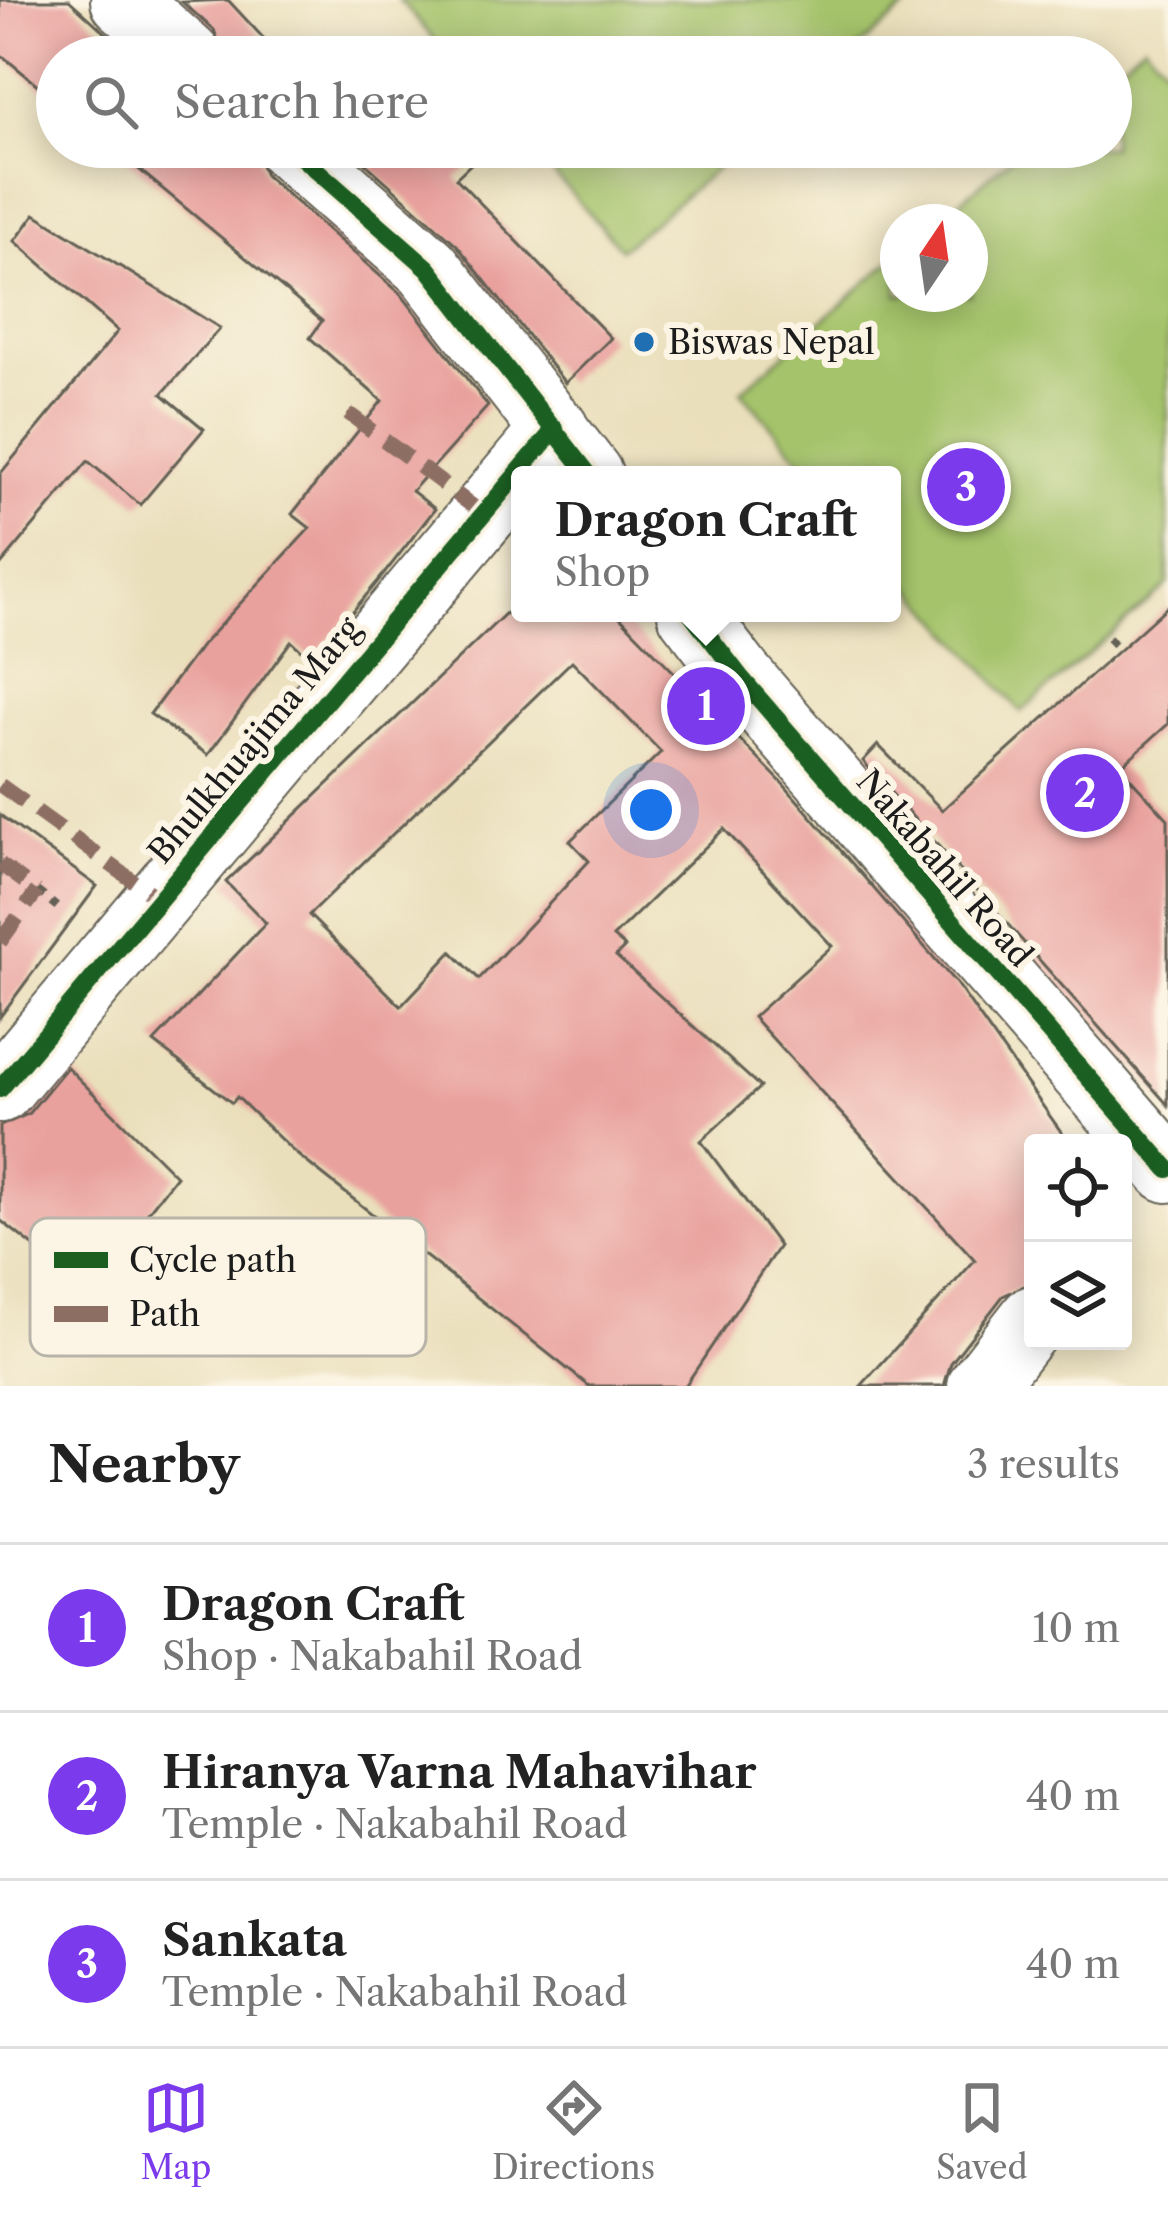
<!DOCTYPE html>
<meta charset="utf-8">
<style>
:root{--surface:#fff;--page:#f6f6f6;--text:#222;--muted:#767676;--line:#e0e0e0;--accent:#7c3aed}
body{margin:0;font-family:"Libre Caslon Text",serif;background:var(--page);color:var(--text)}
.controls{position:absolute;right:36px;bottom:36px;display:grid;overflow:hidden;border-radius:12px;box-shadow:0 6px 30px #0003}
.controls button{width:108px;height:108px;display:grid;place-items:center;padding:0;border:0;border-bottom:3px solid var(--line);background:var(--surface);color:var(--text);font:60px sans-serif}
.compass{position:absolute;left:880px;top:204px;width:108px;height:108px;border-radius:50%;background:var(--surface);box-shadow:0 6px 30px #0003;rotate:13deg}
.you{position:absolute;left:651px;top:810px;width:42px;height:42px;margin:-30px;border:9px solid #fff;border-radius:50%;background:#1a73e8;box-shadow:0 0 0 18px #1a73e833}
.badge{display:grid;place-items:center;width:78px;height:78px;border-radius:50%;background:var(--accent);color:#fff;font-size:39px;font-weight:700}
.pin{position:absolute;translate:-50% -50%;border:6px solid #fff;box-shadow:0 3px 12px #0006}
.popup{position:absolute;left:511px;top:466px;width:390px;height:156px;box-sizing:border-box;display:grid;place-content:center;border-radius:12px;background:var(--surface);filter:drop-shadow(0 3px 9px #0005);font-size:39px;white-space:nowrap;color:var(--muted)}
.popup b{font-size:45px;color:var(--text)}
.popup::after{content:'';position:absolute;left:50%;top:100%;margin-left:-24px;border:24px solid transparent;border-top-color:var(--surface)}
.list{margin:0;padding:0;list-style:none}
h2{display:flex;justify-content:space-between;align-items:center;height:156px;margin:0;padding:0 48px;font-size:51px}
h2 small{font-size:39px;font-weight:400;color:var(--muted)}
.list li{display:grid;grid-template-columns:78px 1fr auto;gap:36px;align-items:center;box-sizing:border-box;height:168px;padding:0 48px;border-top:3px solid var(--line)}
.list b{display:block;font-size:45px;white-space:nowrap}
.list p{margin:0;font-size:39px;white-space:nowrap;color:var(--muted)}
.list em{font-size:39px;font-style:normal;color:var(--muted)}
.icon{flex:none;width:66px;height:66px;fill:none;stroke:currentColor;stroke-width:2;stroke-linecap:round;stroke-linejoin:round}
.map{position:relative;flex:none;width:1168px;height:1386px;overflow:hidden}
.search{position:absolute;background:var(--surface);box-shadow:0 6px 30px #0003;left:36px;right:36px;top:36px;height:132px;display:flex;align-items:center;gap:30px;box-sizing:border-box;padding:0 42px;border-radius:66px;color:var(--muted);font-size:45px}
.sheet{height:660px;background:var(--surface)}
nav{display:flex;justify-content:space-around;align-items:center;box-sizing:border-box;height:168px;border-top:3px solid var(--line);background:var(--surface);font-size:33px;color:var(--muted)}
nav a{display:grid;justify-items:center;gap:6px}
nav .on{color:var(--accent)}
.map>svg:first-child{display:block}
</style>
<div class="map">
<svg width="1168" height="1386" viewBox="0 0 1168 1386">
<rect width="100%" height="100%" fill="#fcf5e5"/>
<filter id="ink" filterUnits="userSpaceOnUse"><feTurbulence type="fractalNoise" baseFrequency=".00833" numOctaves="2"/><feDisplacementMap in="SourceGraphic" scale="24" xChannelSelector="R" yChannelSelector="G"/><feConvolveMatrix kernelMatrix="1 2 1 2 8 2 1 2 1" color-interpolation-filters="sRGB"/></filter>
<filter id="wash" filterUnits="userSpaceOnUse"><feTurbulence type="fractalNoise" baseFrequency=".004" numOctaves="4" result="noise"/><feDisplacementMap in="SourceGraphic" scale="48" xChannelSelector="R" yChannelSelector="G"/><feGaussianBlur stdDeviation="2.7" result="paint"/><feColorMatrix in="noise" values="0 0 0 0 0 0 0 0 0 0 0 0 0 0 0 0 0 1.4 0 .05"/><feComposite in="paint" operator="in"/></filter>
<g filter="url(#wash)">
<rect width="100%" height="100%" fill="#eadfbb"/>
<g fill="#a4c36b" stroke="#607044" stroke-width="3">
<path d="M 399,0 L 915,0 L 848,57 L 450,57 Z"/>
<path d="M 1144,43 L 1168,70 L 1168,585 L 1021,712 L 892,565 L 892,475 L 814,475 L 741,391 L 898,255 L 898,294 L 970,294 L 970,222 L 936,222 L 1023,147 L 1111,147 L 1111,72 Z"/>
<path d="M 530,147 L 742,147 L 621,249 Z"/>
</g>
<g id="blocks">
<g fill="#e9a19e" fill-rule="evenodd">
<path d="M 0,0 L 69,0 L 132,57 L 57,57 L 57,101 L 0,54 Z"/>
<path d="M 228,0 L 266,41 L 283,57 L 224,57 L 214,30 L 182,2 Z"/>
<path d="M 112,147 L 254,147 L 265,175 L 401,294 L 488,406 L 412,491 L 435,509 L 384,574 L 312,660 L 291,641 L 208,755 L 150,714 L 201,646 L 310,528 L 292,514 L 382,401 L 310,338 L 322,321 Z"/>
<path d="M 347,147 L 489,147 L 456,178 L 611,338 L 565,383 L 457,245 Z"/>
<path d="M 35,214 L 220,328 L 162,394 L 204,429 L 140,505 L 88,461 L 0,566 L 0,474 L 118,331 L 15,241 Z"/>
<path d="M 1168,606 L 1168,724 L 1120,767 L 1168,819 L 1168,1105 L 863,761 L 878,745 L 942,810 Z"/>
<path d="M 506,613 L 623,613 L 619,616 L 784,785 L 955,982 L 1069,1143 L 1033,1143 L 1033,1282 L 1003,1296 L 951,1363 L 944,1386 L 861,1386 L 975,1260 L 753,1017 L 832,946 L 724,829 L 613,937 L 625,947 L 616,956 L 760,1087 L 701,1141 L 779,1246 L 685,1386 L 589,1386 L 294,1152 L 237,1097 L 232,1103 L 154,1042 L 266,923 L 226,882 ZM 572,661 L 661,752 L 570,841 L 589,861 L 479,979 L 452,952 L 401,1006 L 309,915 Z"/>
<path d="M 0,815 L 97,886 L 0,1017 Z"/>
<path d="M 67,1067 L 176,1176 L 88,1289 L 0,1220 L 0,1126 L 28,1114 Z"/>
</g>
</g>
</g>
<g filter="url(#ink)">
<use href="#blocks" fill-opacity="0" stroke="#646054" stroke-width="3"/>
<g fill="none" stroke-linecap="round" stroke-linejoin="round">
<g stroke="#646054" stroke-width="70">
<g id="minor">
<path d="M 124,0 L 188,57"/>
<path d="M 290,147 L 428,268 L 589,475"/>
<path d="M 691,613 L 741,678 L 1168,1169"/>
<path d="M 0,1089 L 555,429"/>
<path d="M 981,1386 L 1033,1319"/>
</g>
</g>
<g stroke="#646054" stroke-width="8" stroke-dasharray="9 9" stroke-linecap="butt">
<path d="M 1108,638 L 1119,649"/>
<path d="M 37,891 L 57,907"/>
</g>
<use href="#minor" stroke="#fff" stroke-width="66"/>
<g stroke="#8d6e63" stroke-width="15" stroke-dasharray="30 15" stroke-linecap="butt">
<path d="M 348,413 L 482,513"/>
<path d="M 0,785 L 160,900"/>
<path d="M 0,864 L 37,891"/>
<path d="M 0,942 L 37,891"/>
</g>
<g stroke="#fcf5e5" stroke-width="26">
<g id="cycleway">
<path d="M 290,147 L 428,268 L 589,475"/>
<path d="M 691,613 L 741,678 L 1168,1169"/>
<path d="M 0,1089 L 555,429"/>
</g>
</g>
<use href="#cycleway" stroke="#1b5e20" stroke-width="18"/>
</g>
</g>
<circle fill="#1f6fb2" stroke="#fcf5e5" stroke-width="4.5" cx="644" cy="342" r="12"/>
<g text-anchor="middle" stroke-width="12" stroke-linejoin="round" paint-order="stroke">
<g font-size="33" fill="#1c1c1c" stroke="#fcf5e5" text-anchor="start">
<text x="668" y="354">Biswas Nepal</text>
</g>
<g font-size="33" fill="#1c1c1c" stroke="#fcf5e5">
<text transform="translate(254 740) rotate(-50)" y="12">Bhulkhuajima Marg</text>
<text transform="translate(945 868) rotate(49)" y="12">Nakabahil Road</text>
</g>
</g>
<rect x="30" y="1218" width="396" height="138" rx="18" fill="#fcf5e5" stroke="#b9b4a9" stroke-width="3"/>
<rect x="54" y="1252" width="54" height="16" fill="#1b5e20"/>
<rect x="54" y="1306" width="54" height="16" fill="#8d6e63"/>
<g font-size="33" fill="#1c1c1c">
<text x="129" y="1272">Cycle path</text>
<text x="129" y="1326">Path</text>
</g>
</svg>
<div class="controls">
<button><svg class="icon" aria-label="locate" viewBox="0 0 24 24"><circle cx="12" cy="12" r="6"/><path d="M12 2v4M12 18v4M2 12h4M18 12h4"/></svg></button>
<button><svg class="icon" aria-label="layers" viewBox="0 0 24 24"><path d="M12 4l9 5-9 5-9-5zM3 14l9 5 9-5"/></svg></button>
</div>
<svg class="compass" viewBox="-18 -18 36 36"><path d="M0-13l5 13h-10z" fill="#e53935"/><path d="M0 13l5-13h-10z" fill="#767676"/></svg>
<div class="you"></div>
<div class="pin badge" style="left:706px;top:706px">1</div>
<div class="popup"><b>Dragon Craft</b>Shop</div>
<div class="pin badge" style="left:1085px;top:793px">2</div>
<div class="pin badge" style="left:966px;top:487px">3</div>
<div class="search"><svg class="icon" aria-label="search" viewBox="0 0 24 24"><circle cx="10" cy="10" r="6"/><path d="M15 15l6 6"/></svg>Search here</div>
</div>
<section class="sheet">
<h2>Nearby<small>3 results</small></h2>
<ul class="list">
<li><span class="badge">1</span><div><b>Dragon Craft</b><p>Shop · Nakabahil Road</p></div><em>10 m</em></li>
<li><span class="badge">2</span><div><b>Hiranya Varna Mahavihar</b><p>Temple · Nakabahil Road</p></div><em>40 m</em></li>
<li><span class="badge">3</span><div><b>Sankata</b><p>Temple · Nakabahil Road</p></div><em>40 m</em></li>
</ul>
</section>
<nav>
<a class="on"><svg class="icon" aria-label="map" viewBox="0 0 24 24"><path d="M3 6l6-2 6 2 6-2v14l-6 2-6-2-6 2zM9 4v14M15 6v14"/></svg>Map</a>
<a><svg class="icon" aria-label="directions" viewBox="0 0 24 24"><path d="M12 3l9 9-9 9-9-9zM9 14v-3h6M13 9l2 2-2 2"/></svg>Directions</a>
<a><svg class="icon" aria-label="saved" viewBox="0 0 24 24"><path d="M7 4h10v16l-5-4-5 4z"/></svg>Saved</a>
</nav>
